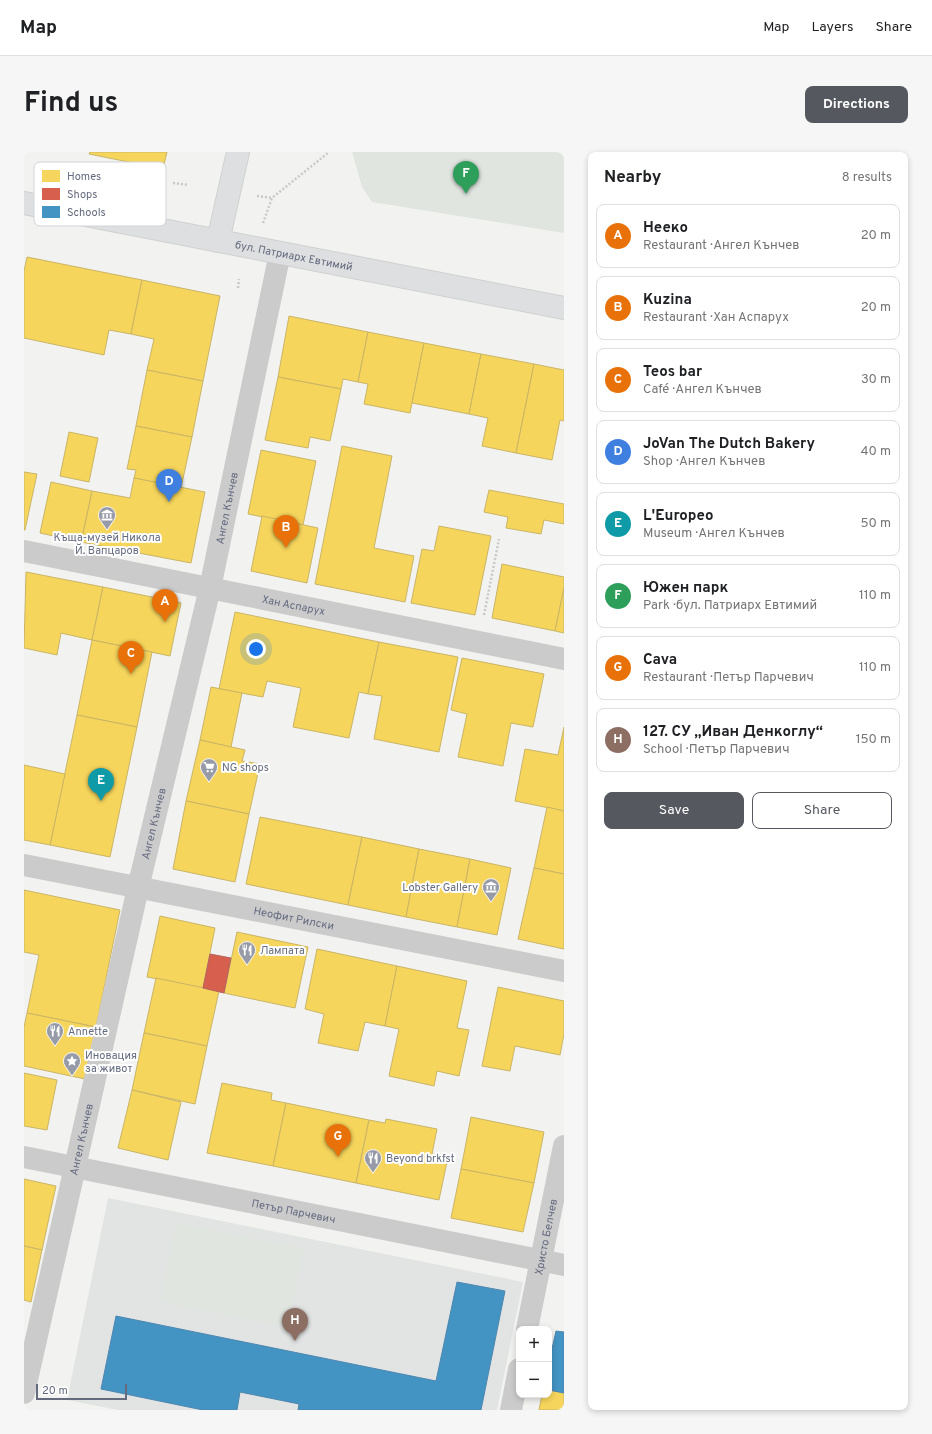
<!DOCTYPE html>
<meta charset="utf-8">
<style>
:root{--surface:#fff;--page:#f6f6f6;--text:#202124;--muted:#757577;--line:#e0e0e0;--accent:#55585f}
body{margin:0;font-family:Overpass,sans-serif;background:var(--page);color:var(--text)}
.controls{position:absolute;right:12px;bottom:12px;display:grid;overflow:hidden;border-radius:8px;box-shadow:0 2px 6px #0003}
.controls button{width:36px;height:36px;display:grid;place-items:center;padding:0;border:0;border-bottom:1px solid var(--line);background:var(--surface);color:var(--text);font:20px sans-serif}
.scale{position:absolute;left:12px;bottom:10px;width:91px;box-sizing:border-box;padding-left:4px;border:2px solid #656b7f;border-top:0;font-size:11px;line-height:14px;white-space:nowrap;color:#656b7f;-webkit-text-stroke:3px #fff;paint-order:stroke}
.you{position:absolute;left:232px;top:497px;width:14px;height:14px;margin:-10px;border:3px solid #fff;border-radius:50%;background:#1a73e8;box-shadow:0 0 0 6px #1a73e833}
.badge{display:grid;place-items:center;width:26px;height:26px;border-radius:50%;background:var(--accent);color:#fff;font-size:13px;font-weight:700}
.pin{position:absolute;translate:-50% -33px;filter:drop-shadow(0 1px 2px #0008)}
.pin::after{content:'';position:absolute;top:21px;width:14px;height:12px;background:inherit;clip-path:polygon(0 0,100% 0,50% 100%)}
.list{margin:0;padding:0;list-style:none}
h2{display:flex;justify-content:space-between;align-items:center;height:52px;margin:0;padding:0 16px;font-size:17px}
h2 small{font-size:13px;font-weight:400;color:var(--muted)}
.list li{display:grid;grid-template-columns:26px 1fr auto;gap:12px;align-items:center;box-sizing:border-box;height:64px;margin:0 8px 8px;padding:0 8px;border:1px solid var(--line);border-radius:8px}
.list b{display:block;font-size:15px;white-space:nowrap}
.list p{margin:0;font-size:13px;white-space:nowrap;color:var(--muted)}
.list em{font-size:13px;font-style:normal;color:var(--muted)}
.actions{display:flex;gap:8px;padding:12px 16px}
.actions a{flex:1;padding:9px 0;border:1px solid var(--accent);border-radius:8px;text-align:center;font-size:14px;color:var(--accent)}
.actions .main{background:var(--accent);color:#fff}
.map{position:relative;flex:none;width:540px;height:1258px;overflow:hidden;border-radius:8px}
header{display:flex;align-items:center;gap:24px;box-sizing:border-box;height:56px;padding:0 20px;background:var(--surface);border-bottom:1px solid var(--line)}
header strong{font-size:19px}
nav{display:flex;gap:22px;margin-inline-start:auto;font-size:14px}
.intro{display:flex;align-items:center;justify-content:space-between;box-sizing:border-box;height:96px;padding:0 24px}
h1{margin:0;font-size:28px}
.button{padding:10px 18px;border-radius:8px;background:var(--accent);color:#fff;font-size:14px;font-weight:700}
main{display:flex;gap:24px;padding:0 24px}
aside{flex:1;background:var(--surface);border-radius:8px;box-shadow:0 2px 6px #0003}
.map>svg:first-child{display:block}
</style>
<header>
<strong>Map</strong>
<nav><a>Map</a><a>Layers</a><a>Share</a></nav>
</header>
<div class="intro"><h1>Find us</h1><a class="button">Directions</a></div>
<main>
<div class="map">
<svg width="540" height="1258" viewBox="0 0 540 1258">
<rect width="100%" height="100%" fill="#f2f3f1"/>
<path fill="#e2e3e3" d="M 84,1046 L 499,1130 L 473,1258 L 94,1258 L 43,1248 Z"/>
<g fill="#e0e5e0">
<path d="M 328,0 L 540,0 L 540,81 L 348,50 L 338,35 Z"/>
<path d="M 152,1071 L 280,1096 L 264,1175 L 136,1150 Z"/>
</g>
<g fill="#f6d55c" stroke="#cab566">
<path d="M 66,0 L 143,0 L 139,17 L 65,2 Z"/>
<path d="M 3,105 L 118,128 L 107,182 L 85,178 L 80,203 L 0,186 L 0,119 Z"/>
<path d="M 118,128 L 196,144 L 179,229 L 123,218 L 130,187 L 107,182 Z"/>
<path d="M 265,164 L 344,180 L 334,230 L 319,227 L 317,237 L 254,225 Z"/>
<path d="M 344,180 L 400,191 L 386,261 L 340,252 L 344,232 L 334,230 Z"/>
<path d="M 400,191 L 457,202 L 445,262 L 388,251 Z"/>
<path d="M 457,202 L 510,212 L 492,301 L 458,294 L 464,266 L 445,262 Z"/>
<path d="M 510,212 L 540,218 L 540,269 L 536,268 L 528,308 L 492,301 Z"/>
<path d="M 123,218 L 179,229 L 168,285 L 112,274 Z"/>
<path d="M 254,225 L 317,237 L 306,289 L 286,285 L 284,296 L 241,288 Z"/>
<path d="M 112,274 L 168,285 L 157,336 L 110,326 L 112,318 L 103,317 Z"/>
<path d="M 45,280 L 74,286 L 65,330 L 36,324 Z"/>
<path d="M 318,294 L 368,304 L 350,396 L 390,404 L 381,450 L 291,432 Z"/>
<path d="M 237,298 L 292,309 L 279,373 L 224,362 Z"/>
<path d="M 0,320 L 13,322 L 1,378 L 0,378 Z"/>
<path d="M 110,326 L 181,340 L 167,411 L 57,390 L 68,339 L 106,346 Z"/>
<path d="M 27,330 L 68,339 L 57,390 L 16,381 Z"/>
<path d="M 465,338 L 540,352 L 540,372 L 520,368 L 517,382 L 482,376 L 484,365 L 460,360 Z"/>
<path d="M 238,364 L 294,376 L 283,431 L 227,419 Z"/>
<path d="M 415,374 L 467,384 L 451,463 L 387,451 L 398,397 L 410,399 Z"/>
<path d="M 478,412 L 540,425 L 540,436 L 531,479 L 468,466 Z"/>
<path d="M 2,420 L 79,435 L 68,488 L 37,481 L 33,503 L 0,496 Z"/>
<path d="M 79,435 L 157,451 L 146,504 L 68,488 Z"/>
<path d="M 540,436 L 540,481 L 531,479 Z"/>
<path d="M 211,460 L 355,490 L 344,542 L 335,540 L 325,586 L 269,575 L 277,536 L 243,529 L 239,545 L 195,537 Z"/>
<path d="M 68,488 L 128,500 L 113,575 L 53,563 Z"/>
<path d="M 355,490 L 434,505 L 415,600 L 350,587 L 358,544 L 344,542 Z"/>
<path d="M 438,506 L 520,522 L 509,575 L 487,571 L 479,614 L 434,605 L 443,562 L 427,558 Z"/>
<path d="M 187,535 L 218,541 L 207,595 L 176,588 Z"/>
<path d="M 53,563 L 113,575 L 86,705 L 26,693 Z"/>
<path d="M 540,575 L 540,659 L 491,649 L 501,597 L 534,603 Z"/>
<path d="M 176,588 L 221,598 L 218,609 L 236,612 L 225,662 L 162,649 Z"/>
<path d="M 0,613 L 41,622 L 26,693 L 0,688 Z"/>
<path d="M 162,649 L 225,662 L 211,730 L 149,717 Z"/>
<path d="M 523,655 L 540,659 L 540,722 L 510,716 Z"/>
<path d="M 236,665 L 338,685 L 324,753 L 222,732 Z"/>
<path d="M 338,685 L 395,697 L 382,765 L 324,753 Z"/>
<path d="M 395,697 L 446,707 L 433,775 L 382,765 Z"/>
<path d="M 446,707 L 487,716 L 473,783 L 433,775 Z"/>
<path d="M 510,716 L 540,722 L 540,797 L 494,787 Z"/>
<path d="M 0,738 L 96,758 L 72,875 L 3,861 L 15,803 L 0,800 Z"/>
<path d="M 136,764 L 191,776 L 179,836 L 123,825 Z"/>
<path d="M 213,780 L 284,795 L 271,856 L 200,841 Z"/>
<path d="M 293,797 L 373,814 L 361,874 L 341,870 L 334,899 L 294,891 L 300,862 L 281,857 Z"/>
<path d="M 373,814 L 443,829 L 433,876 L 445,878 L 435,924 L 413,919 L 410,934 L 365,924 L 375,877 L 361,874 Z"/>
<path d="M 132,826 L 195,839 L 183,894 L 120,881 Z"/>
<path d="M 474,835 L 540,849 L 540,882 L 536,903 L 491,894 L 486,919 L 458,914 Z"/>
<path d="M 3,861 L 72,875 L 61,927 L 0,914 L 0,875 Z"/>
<path d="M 120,881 L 183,894 L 171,952 L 108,938 Z"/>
<path d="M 0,921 L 33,928 L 23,978 L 0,974 Z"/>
<path d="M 198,931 L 248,941 L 247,948 L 262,951 L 249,1014 L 183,1001 Z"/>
<path d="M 108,938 L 157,950 L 144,1008 L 94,996 Z"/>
<path d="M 262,951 L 345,968 L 332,1031 L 249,1014 Z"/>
<path d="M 447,965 L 520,980 L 510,1031 L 437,1017 Z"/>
<path d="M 362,967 L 413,977 L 408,1002 L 424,1005 L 415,1048 L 332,1031 L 345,968 L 361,971 Z"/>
<path d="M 437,1017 L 510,1031 L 499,1080 L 427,1066 Z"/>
<path d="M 0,1027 L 32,1034 L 18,1098 L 0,1094 Z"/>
<path d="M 0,1094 L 18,1098 L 7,1150 L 0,1148 Z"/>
<path d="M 525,1238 L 540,1241 L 540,1258 L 515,1258 L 518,1243 L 525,1243 Z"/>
</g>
<path fill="#d6604d" stroke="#b4635c" d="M 186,802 L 207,806 L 200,841 L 179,836 Z"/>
<g fill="#4393c3" stroke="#4d87af">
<path d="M 433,1130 L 481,1139 L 457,1258 L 274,1258 L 275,1252 L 216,1240 L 213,1258 L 179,1258 L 77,1237 L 92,1164 L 412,1229 Z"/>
<path d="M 532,1179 L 540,1180 L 540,1241 L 525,1238 L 525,1210 Z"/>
</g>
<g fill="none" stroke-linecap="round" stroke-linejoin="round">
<g stroke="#d0d0d0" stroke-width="24">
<path id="secondary" d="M 194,89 L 214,0"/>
</g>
<g stroke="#d0d0d0" stroke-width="24">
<g id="primary">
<path id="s6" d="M 0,51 L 540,156"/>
</g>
</g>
<g stroke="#c8c8c9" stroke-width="2.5" stroke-dasharray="2 2" stroke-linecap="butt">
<path d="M 149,31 L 164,33"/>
<path d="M 233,44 L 248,46"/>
<path d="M 239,71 L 248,46 L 305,0"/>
<path d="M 214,136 L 215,127"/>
<path d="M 460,463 L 475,387"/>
</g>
<g stroke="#cbcbcc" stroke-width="22">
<path id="s1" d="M 0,399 L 540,507"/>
<path id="s2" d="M 0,713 L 540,819"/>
<path id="s3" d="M 0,1005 L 540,1113"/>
<path id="s4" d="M 503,1177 L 540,994"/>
<path id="s5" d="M 0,1241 L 114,736 L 186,436 L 256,101"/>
<path d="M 487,1258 L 495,1217"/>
</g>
<use href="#secondary" stroke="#dedfe0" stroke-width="22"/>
<use href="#primary" stroke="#dedfe0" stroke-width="22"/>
</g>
<defs>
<g id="museum-pin" transform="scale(0.9)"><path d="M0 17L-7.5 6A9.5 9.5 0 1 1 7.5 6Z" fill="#969ba7" stroke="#fff"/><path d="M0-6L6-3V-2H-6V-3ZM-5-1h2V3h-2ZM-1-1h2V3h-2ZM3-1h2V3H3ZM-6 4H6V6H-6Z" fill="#fff"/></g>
<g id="supermarket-pin" transform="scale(0.9)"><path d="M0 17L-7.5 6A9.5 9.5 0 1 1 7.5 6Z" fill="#969ba7" stroke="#fff"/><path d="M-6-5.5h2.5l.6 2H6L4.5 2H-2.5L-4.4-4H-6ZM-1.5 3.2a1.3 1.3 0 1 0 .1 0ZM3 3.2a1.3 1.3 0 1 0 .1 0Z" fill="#fff"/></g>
<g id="restaurant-pin" transform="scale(0.9)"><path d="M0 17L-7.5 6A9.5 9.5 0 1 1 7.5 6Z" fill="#969ba7" stroke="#fff"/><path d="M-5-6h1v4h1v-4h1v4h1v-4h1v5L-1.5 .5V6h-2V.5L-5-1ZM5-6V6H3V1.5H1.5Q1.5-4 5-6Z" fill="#fff"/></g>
<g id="sight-pin" transform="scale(0.9)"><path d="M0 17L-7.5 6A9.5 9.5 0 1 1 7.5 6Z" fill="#969ba7" stroke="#fff"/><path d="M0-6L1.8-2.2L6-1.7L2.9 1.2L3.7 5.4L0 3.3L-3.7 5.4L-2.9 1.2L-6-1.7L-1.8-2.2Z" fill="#fff"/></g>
</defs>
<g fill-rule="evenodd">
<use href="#museum-pin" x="83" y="363"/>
<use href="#supermarket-pin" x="185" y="615"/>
<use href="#museum-pin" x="467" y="735"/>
<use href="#restaurant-pin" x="223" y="798"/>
<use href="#restaurant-pin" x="31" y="879"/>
<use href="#sight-pin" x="48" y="909"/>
<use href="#restaurant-pin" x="349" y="1006"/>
</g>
<g text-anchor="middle" stroke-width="4" stroke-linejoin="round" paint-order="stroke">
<g font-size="11" fill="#656b7f" stroke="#fff">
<text dy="4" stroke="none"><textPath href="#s6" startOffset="275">бул. Патриарх Евтимий</textPath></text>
<text dy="4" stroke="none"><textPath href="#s5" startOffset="908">Ангел Кънчев</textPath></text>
<text dy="4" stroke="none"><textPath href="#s1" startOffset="275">Хан Аспарух</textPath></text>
<text dy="4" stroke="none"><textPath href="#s5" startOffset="584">Ангел Кънчев</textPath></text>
<text dy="4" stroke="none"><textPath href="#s2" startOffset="275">Неофит Рилски</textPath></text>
<text dy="4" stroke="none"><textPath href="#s5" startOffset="260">Ангел Кънчев</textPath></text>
<text dy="4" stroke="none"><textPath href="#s3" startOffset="275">Петър Парчевич</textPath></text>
<text dy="4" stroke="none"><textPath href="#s4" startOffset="94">Христо Белчев</textPath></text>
</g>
<g font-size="11" fill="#656b7f" stroke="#fff" text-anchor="start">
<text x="83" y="389" text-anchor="middle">Къща-музей Никола<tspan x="83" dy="13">Й. Вапцаров</tspan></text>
<text x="198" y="619">NG shops</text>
<text x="454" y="739" text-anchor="end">Lobster Gallery</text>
<text x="236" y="802">Лампата</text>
<text x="44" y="883">Annette</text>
<text x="61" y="907">Иновация<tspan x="61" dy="13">за живот</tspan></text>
<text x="362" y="1010">Beyond brkfst</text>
</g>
</g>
<rect x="10" y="10" width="132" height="64" rx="6" fill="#fff" stroke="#d1d3d9" stroke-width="1"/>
<rect x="18" y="18" width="18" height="12" fill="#f6d55c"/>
<rect x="18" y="36" width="18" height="12" fill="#d6604d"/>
<rect x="18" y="54" width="18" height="12" fill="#4393c3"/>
<g font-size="11" fill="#656b7f">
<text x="43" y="28">Homes</text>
<text x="43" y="46">Shops</text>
<text x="43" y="64">Schools</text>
</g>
</svg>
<div class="controls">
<button>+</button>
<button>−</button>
</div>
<div class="scale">20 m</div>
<div class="you"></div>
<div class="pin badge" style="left:141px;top:470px;background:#e8710a">A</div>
<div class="pin badge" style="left:262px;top:396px;background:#e8710a">B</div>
<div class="pin badge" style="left:107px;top:522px;background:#e8710a">C</div>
<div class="pin badge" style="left:145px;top:350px;background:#3f7fe0">D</div>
<div class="pin badge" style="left:77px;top:649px;background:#0f9aa8">E</div>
<div class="pin badge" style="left:442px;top:42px;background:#2e9e5b">F</div>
<div class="pin badge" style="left:314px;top:1005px;background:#e8710a">G</div>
<div class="pin badge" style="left:271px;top:1189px;background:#8d6e63">H</div>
</div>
<aside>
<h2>Nearby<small>8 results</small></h2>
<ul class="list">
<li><span class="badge" style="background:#e8710a">A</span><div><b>Нееко</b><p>Restaurant · Ангел Кънчев</p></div><em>20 m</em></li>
<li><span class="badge" style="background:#e8710a">B</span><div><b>Kuzina</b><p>Restaurant · Хан Аспарух</p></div><em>20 m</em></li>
<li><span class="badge" style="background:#e8710a">C</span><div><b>Teos bar</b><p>Café · Ангел Кънчев</p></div><em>30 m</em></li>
<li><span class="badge" style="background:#3f7fe0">D</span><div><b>JoVan The Dutch Bakery</b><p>Shop · Ангел Кънчев</p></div><em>40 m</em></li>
<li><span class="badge" style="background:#0f9aa8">E</span><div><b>L'Europeo</b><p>Museum · Ангел Кънчев</p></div><em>50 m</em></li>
<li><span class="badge" style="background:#2e9e5b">F</span><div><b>Южен парк</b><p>Park · бул. Патриарх Евтимий</p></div><em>110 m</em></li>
<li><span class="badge" style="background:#e8710a">G</span><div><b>Cava</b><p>Restaurant · Петър Парчевич</p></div><em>110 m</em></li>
<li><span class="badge" style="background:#8d6e63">H</span><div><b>127. СУ „Иван Денкоглу“</b><p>School · Петър Парчевич</p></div><em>150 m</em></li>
</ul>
<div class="actions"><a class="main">Save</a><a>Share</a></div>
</aside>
</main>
